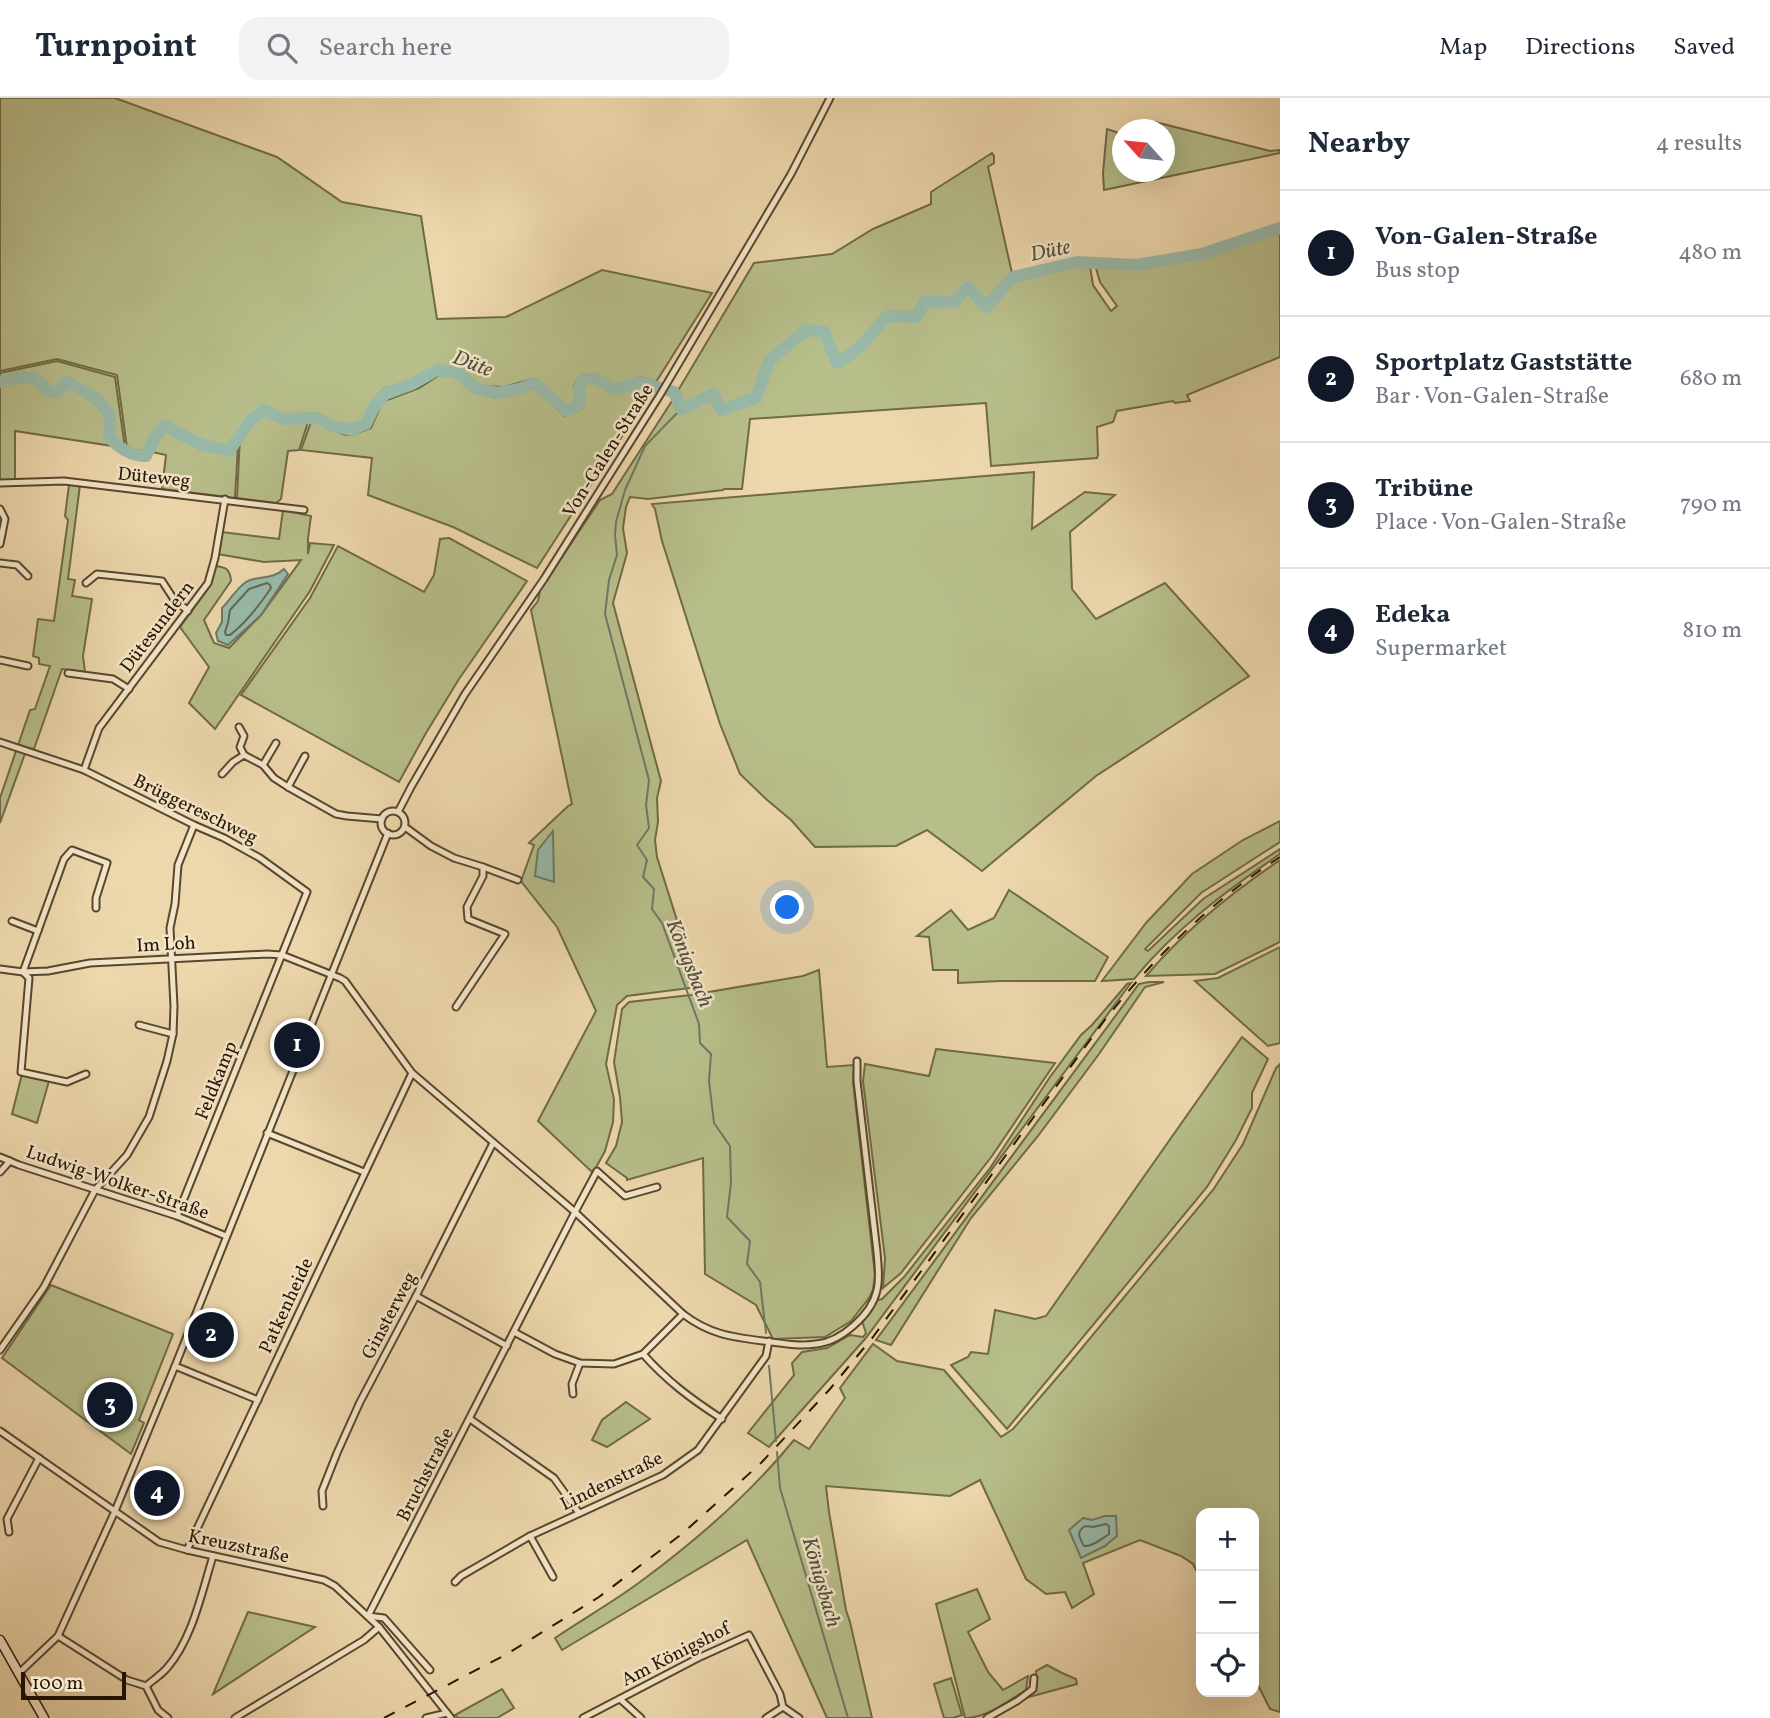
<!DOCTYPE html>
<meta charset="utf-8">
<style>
:root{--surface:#fff;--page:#f2f2f3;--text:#1f2937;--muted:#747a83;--line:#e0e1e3;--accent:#111827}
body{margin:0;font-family:Vollkorn,serif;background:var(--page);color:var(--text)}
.controls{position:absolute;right:21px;bottom:21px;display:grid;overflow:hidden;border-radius:14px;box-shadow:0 7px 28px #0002}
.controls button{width:63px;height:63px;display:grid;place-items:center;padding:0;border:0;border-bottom:2px solid var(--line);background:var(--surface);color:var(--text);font:35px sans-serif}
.compass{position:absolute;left:1112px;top:21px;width:63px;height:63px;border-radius:50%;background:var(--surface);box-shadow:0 7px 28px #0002;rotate:297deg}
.scale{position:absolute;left:21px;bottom:18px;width:105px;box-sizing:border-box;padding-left:7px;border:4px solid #281602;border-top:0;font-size:19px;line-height:24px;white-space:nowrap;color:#281602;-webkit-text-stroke:5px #f3e5c9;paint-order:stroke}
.you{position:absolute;left:788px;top:810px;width:24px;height:24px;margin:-18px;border:5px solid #fff;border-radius:50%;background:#1a73e8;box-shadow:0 0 0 10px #1a73e833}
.badge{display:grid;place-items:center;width:46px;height:46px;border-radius:50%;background:var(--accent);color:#fff;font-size:23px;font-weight:700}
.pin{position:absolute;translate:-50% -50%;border:4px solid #fff;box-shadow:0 2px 7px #0006}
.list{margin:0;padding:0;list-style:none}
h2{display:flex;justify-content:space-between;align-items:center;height:91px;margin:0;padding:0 28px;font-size:30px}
h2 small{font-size:23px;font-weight:400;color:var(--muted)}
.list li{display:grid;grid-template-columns:46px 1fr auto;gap:21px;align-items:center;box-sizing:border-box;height:126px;padding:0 28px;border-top:2px solid var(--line)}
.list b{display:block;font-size:26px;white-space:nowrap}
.list p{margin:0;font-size:23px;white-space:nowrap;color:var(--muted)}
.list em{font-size:23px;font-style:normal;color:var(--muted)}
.icon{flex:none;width:38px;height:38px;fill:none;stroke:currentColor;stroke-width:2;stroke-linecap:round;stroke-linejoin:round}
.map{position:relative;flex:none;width:1280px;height:1620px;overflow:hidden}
header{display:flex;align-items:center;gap:42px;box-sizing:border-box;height:98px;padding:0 35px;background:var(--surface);border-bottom:2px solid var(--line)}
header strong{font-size:33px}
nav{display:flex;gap:38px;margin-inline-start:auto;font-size:24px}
.search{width:490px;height:63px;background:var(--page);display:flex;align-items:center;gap:18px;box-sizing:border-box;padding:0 24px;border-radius:21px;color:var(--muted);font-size:26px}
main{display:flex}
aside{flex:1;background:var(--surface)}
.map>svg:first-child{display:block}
</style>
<header>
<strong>Turnpoint</strong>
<div class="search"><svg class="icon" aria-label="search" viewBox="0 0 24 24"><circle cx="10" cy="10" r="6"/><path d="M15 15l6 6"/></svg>Search here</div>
<nav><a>Map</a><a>Directions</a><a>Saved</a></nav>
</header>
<main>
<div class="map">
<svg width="1280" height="1620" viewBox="0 0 1280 1620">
<rect width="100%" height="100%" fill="#edd7ac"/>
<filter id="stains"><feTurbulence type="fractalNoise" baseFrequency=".00286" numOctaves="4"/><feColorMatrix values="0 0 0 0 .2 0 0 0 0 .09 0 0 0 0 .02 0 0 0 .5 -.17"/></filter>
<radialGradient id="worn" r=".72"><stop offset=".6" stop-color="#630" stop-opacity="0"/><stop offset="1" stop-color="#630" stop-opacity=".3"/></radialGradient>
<g fill="#b7be8a" stroke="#706a46" stroke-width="2" fill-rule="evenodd">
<path d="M 0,0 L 115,0 L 277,59 L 342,104 L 421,118 L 437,221 L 506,219 L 602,172 L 712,195 L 656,284 L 641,279 L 615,288 L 598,276 L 580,277 L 574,288 L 575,305 L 568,309 L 535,280 L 504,289 L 479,288 L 460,271 L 436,268 L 409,283 L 383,291 L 372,304 L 364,322 L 350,328 L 332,324 L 317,316 L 284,319 L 263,309 L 247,320 L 228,349 L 200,343 L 164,324 L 151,337 L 144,353 L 127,350 L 117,277 L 57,261 L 0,273 Z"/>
<path d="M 1155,24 L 1270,53 L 1280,52 L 1280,55 L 1104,92 L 1103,75 L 1107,31 L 1122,36 L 1122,74 L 1164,74 L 1164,32 L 1147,31 Z"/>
<path d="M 992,55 L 994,58 L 994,65 L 988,69 L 1012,175 L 1081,160 L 1079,167 L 1090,168 L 1093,187 L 1111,213 L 1117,208 L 1100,184 L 1095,167 L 1137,169 L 1204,158 L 1280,134 L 1280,259 L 1187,297 L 1190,303 L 1175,305 L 1173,303 L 1117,313 L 1113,324 L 1097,329 L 1098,357 L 1097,360 L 991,368 L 986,305 L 750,321 L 742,391 L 724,391 L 723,392 L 648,401 L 630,399 L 626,409 L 623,430 L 627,455 L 613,505 L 661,683 L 657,700 L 658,724 L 655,742 L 657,759 L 698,889 L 627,898 L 617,907 L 606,966 L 614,1001 L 613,1024 L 605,1053 L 593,1075 L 538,1023 L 596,913 L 557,829 L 521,783 L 534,747 L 529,745 L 568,708 L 572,706 L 531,512 L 538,503 L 540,492 L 600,402 L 612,396 L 670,306 L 754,165 L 832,156 L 873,131 L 931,106 L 931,94 Z"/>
<path d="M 57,263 L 115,279 L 125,350 L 15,333 L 15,382 L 0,382 L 0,275 Z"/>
<path d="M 441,276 L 457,279 L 475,295 L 497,300 L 521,295 L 534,289 L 565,318 L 583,310 L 583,290 L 585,284 L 596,284 L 616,296 L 641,287 L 652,292 L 537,470 L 453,429 L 368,397 L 372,360 L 301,352 L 311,324 C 324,322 334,336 348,337 C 355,337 364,332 371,330 L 382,304 L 419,290 Z"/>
<path d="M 264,312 L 283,321 L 309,321 L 299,352 L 288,353 L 281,401 L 276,405 L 237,400 L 240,338 L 250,323 Z"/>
<path d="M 166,332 L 199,350 L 231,357 L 238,346 L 235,400 L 162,391 L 166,357 L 152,354 L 159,340 Z"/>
<path d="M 1034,374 L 1032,431 L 1085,394 L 1115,397 L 1070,434 L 1072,491 L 1096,521 L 1165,485 L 1249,578 L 1096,678 L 982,773 L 927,732 L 896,748 L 815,749 L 791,722 L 766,701 L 740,676 L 720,626 L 662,443 L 655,411 L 652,406 Z"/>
<path d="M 69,387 L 80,387 L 68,481 L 75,482 L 72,498 L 92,501 L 83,558 L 85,574 L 62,571 L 34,651 L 27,650 L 0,725 L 0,700 L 30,612 L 35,611 L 50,568 L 39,566 L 39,560 L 33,558 L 38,521 L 54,523 L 68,422 L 65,418 Z"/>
<path d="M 283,412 L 311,418 L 308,440 L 308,456 L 310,445 L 334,447 L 310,493 L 215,631 L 189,605 L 209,569 L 180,529 L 209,489 L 215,468 C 227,469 230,472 231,483 L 204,522 L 214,545 L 229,550 L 261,517 L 301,462 L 264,464 L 217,456 L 222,434 L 279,441 Z"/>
<path d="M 449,440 L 527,483 L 459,581 L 426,635 L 399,684 L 241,597 L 310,500 L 338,448 L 424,494 L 434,477 L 440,441 Z"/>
<path d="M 1280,723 L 1280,744 L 1201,795 L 1145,851 L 1148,853 L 1203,801 L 1280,751 L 1280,756 C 1227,792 1175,831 1134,881 L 1102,883 L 1146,825 L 1192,776 L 1243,742 Z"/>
<path d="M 1280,762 L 1280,844 L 1215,876 L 1146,878 C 1184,833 1231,795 1280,762 Z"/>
<path d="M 1009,792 L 1108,859 L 1095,883 L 1001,883 L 958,885 L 958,872 L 933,872 L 929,839 L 917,838 L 951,812 L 968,832 L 994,820 Z"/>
<path d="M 1280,849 L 1280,945 L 1268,948 L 1195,883 L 1218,880 Z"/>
<path d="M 819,872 L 827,969 L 854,967 L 853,984 L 875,1177 L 873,1192 L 869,1200 L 851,1223 L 825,1239 L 773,1241 L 756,1207 L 705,1176 L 703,1060 L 627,1082 L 627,1080 L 606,1065 L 616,1048 L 622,1024 L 620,999 L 614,964 L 622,911 L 629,904 L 691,897 L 803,878 Z"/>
<path d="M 1149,884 L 1164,884 L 1145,889 L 1099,956 L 1038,1038 L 971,1120 L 891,1247 L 876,1242 L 1139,886 Z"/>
<path d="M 1131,885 L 865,1241 L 769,1349 L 748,1335 L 794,1277 L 792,1265 L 802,1254 L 827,1250 L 850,1237 L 863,1239 L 866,1235 L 862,1223 L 875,1203 L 882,1201 L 904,1179 L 990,1070 L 1050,979 L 1081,937 L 1092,927 L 1127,886 Z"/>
<path d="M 1242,939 L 1268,961 L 1252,995 L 1252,1010 L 1236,1042 L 1207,1089 L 1007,1331 L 951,1267 L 968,1259 L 971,1254 L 988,1256 L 995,1212 L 1035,1221 L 1046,1218 Z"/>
<path d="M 936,951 L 1055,965 L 992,1058 L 901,1175 L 883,1190 L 885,1160 L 863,983 L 865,966 L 929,978 Z"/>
<path d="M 1280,966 L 1280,1614 L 1270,1611 L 1254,1579 L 1254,1415 L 1201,1415 L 1201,1482 L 1193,1466 L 1181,1458 L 1140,1442 L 1083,1465 L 1094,1496 L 1072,1510 L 1065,1494 L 1046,1496 L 1026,1481 L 980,1382 L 950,1398 L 826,1388 L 829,1414 L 846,1512 L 850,1524 L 872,1620 L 827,1620 L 747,1442 L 562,1552 L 555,1540 C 583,1521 613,1504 640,1484 C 697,1442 750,1396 794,1342 L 809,1351 L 845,1300 L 840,1290 L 873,1246 L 897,1263 L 944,1272 L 1001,1339 L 1013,1331 L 1067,1268 L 1213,1092 L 1243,1046 L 1276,970 ZM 1083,1420 L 1092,1422 L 1105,1448 L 1081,1459 Z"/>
<path d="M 22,976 L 49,983 L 37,1025 L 12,1016 Z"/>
<path d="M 51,1187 L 173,1236 L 139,1322 L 144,1325 L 131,1356 L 2,1260 Z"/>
<path d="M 626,1304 L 650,1321 L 607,1349 L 592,1342 L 602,1322 Z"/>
<path d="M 977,1491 L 990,1521 L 968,1534 L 988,1574 L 1003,1592 L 1028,1578 L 1026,1592 C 1008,1603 987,1620 965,1620 L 936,1506 Z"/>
<path d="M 248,1514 L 315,1529 L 213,1596 Z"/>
<path d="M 1047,1567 L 1062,1575 L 1076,1581 L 1077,1586 L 1029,1599 L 1037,1588 L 1036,1573 Z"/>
<path d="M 951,1580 L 962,1617 L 953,1620 L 944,1620 L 934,1586 Z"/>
<path d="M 502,1591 L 514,1610 L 497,1620 L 458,1620 L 455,1617 Z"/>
</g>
<g fill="#99baaa" stroke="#6c7867" stroke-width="2">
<path d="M 284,471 L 288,476 L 261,517 L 228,547 L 218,543 L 216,535 L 222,524 L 222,510 C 229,503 237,490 246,484 C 259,477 272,482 284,471 Z"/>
<path d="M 553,733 L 554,784 L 535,778 L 538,752 Z"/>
<path d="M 1105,1418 L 1116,1418 L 1117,1438 L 1105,1448 L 1081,1460 L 1069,1432 L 1083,1420 L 1092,1422 Z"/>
</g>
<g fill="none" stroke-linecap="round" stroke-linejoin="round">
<g stroke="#606856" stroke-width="2">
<path d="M 267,485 L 270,487 L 271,490 C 259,508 247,524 230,537 L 226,537 L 225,534 L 228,525 L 230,512 L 249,491 Z"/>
<path d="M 1106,1426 L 1109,1428 L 1109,1436 C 1102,1441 1092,1449 1084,1448 C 1079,1439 1076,1434 1085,1428 L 1093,1429 Z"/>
</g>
<g stroke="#6c7867" stroke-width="2">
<path d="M 681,311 L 645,348 L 625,392 L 616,424 L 615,437 L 617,457 L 609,482 L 605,516 L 649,682 L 646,707 L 649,730 L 637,747 L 647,762 L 643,779 L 654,791 L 652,811 L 662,825 L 699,926 L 700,945 L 711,956 L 709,983 L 714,1025 L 730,1048 L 731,1085 L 727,1119 L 750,1143 L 747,1166 L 760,1184 L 766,1235"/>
<path d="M 769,1268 L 776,1343"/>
<path d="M 777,1354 L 780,1390 L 848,1620"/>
</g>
<path stroke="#99baaa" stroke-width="12" d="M 0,284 L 20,279 L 35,280 L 48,293 L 58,294 L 67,284 C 82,292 106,302 110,321 C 111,326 109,333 109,339 C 118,350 132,358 146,358 L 155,339 L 165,328 L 200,346 L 229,353 L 250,323 L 264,312 L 283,321 L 317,320 L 333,328 L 351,332 L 366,326 L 374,309 L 385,296 L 412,286 L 437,272 L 458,275 L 477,291 L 498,295 L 519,291 L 534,285 L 567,313 L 579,307 L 579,290 L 583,281 L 597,281 L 615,292 L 640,284 L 674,294 L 681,311 L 714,296 L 721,312 L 756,300 L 769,263 L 806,232 L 824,234 L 837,265 L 858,251 L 887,218 L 916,219 L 925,203 L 954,204 L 968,189 L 986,209 L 1013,179 L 1077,164 L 1136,167 L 1202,156 L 1280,130"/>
<g stroke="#59462c" stroke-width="9">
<g id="street">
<path d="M 0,385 L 64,383 L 304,412"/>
<path d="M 0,411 L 5,421 L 0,446"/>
<path d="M 0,465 L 17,467 L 28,478"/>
<path d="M 86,485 L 97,476 L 162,483 L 173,500 L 188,513"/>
<path d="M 0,562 L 28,568"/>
<path d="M 68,575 L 113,581 L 129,591"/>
<path d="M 239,629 L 244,638 L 240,649 L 244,657"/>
<path d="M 0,644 L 84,672 L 194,727 L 224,740 L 260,760 L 307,794 L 177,1118"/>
<path d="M 263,667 L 276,645"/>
<path d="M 84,672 L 99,630 L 208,485 L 215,460 L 225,401"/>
<path d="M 222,676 L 233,664 L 244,657 L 263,667 L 274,680 L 288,689 L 336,716 L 347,718 L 382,721"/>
<path d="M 288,689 L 305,658"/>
<circle cx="393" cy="725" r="12"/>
<path d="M 398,714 L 411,689 L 465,596 L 544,481 L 660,297 L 791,76 L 830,0"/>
<path d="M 405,729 L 431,748 L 454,760 L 483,769 L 483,778 L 467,809 L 468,821 L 505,836 L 456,909"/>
<path d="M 483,769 L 518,782"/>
<path d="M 12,823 L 38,833"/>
<path d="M 0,871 L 23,874 L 48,873 L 90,865 L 267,856 L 282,857 L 340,880 L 345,883 L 412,975 L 575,1114 L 683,1216 C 709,1236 731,1239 763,1243 C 781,1245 798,1249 816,1246 C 841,1244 872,1216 877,1192 C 880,1180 878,1167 877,1154 L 857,983 L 857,963"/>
<path d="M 139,927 L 173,936"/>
<path d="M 86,976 L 67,984 L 21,974 L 29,880 L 23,874 L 64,761 L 72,752 L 107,765 L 96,800 L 96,810"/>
<path d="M 267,1035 L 364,1074"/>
<path d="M 0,1059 L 19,1067 L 177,1118 L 226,1138"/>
<path d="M 0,1074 L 10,1063"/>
<path d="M 416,1198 L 507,1248"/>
<path d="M 514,1234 L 555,1256 L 580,1265 L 614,1266 L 643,1256 L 683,1216"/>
<path d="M 0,1252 L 44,1189 L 95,1092 L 127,1057 L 149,1019 L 167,963 L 173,936 L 174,908 L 170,830 L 175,806 L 178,767 L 194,727"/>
<path d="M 643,1256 C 667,1283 691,1301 722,1321"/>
<path d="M 175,1268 L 258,1302"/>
<path d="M 573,1296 L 572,1286 L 580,1265"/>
<path d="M 470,1321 L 554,1380 L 579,1415"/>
<path d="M 0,1333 L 159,1444 L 187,1452 L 324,1482 L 335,1488 L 379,1529 L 451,1620"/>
<path d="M 323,1408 L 322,1393 L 337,1355 L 360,1304 L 416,1198 L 493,1045"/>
<path d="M 9,1434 L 7,1421 L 39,1360"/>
<path d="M 530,1438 L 553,1479"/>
<path d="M 187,1452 L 412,975"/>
<path d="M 455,1484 L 461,1478 L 530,1438 L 663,1377 L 698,1352 L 766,1258 L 769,1243"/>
<path d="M 58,1538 L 127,1582 L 146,1588"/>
<path d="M 430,1572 L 384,1520 L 368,1518 L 575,1114 L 597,1073 L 625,1098 L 657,1089"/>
<path d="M 19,1575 L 58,1538 L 115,1413 L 175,1268 L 388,735"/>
<path d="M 620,1601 L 641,1620"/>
<path d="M 168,1620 L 158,1612 L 146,1588 C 153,1582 161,1577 167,1570 C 192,1542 202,1494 213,1458"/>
<path d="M 235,1620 L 364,1542 L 379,1529"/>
<path d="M 426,1620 L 447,1615"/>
<path d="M 583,1620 L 698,1560 L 749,1537 L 780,1596 L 783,1609 L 799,1620"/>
<path d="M 766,1620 L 783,1609"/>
<path d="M 987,1620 L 1017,1603 L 1033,1591 L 1034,1580"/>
</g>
</g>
<g stroke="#281602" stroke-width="11">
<path id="secondary" d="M 0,1542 L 44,1620"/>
</g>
<use href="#street" stroke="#f3e5c9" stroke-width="5"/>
<use href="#secondary" stroke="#f3e5c9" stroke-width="8"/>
<path stroke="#281602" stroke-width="2" stroke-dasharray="12 12" stroke-linecap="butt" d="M 384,1620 L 507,1556 L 599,1499 L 683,1435 L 761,1365 L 830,1291 L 873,1239 L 1104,923 C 1155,858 1211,804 1280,759"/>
</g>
<g text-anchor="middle" stroke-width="5" stroke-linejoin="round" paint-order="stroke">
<g font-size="19" fill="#281602" stroke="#f3e5c9">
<text transform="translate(607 352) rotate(-58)" y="7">Von-Galen-Straße</text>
<text transform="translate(154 378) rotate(6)" y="7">Düteweg</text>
<text transform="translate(156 528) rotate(-53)" y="7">Dütesundern</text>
<text transform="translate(196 710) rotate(26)" y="7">Brüggereschweg</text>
<text transform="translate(166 845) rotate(-3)" y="7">Im Loh</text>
<text transform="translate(215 982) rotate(-68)" y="7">Feldkamp</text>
<text transform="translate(118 1083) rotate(19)" y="7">Ludwig-Wolker-Straße</text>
<text transform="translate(285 1207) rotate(-65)" y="7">Patkenheide</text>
<text transform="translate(388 1217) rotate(-62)" y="7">Ginsterweg</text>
<text transform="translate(424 1376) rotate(-63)" y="7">Bruchstraße</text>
<text transform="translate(611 1382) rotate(-26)" y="7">Lindenstraße</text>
<text transform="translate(239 1447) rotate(12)" y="7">Kreuzstraße</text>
<text transform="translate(675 1555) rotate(-27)" y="7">Am Königshof</text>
</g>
<g font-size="21" font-style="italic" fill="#504f3d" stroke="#f3e5c9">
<text transform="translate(1050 152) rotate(-12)" y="7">Düte</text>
<text transform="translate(473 265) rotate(21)" y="7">Düte</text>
<text transform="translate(690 865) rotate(68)" y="7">Königsbach</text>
<text transform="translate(822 1484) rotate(74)" y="7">Königsbach</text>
</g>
</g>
<rect width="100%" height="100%" filter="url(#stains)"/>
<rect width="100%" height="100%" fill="url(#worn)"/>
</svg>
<div class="controls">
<button>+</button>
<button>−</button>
<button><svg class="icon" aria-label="locate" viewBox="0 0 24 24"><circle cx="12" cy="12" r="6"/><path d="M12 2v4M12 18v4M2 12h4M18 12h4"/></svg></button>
</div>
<svg class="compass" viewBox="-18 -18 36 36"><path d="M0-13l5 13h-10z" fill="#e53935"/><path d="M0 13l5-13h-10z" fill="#747a83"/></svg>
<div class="scale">100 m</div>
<div class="you"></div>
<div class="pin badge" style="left:297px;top:947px">1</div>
<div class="pin badge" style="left:211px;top:1237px">2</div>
<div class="pin badge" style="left:110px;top:1307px">3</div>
<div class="pin badge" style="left:157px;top:1395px">4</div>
</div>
<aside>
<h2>Nearby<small>4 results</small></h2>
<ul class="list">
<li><span class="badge">1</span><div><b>Von-Galen-Straße</b><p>Bus stop</p></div><em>480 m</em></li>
<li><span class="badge">2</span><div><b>Sportplatz Gaststätte</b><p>Bar · Von-Galen-Straße</p></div><em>680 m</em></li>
<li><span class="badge">3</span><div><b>Tribüne</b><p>Place · Von-Galen-Straße</p></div><em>790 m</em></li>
<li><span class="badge">4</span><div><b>Edeka</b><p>Supermarket</p></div><em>810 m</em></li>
</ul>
</aside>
</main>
